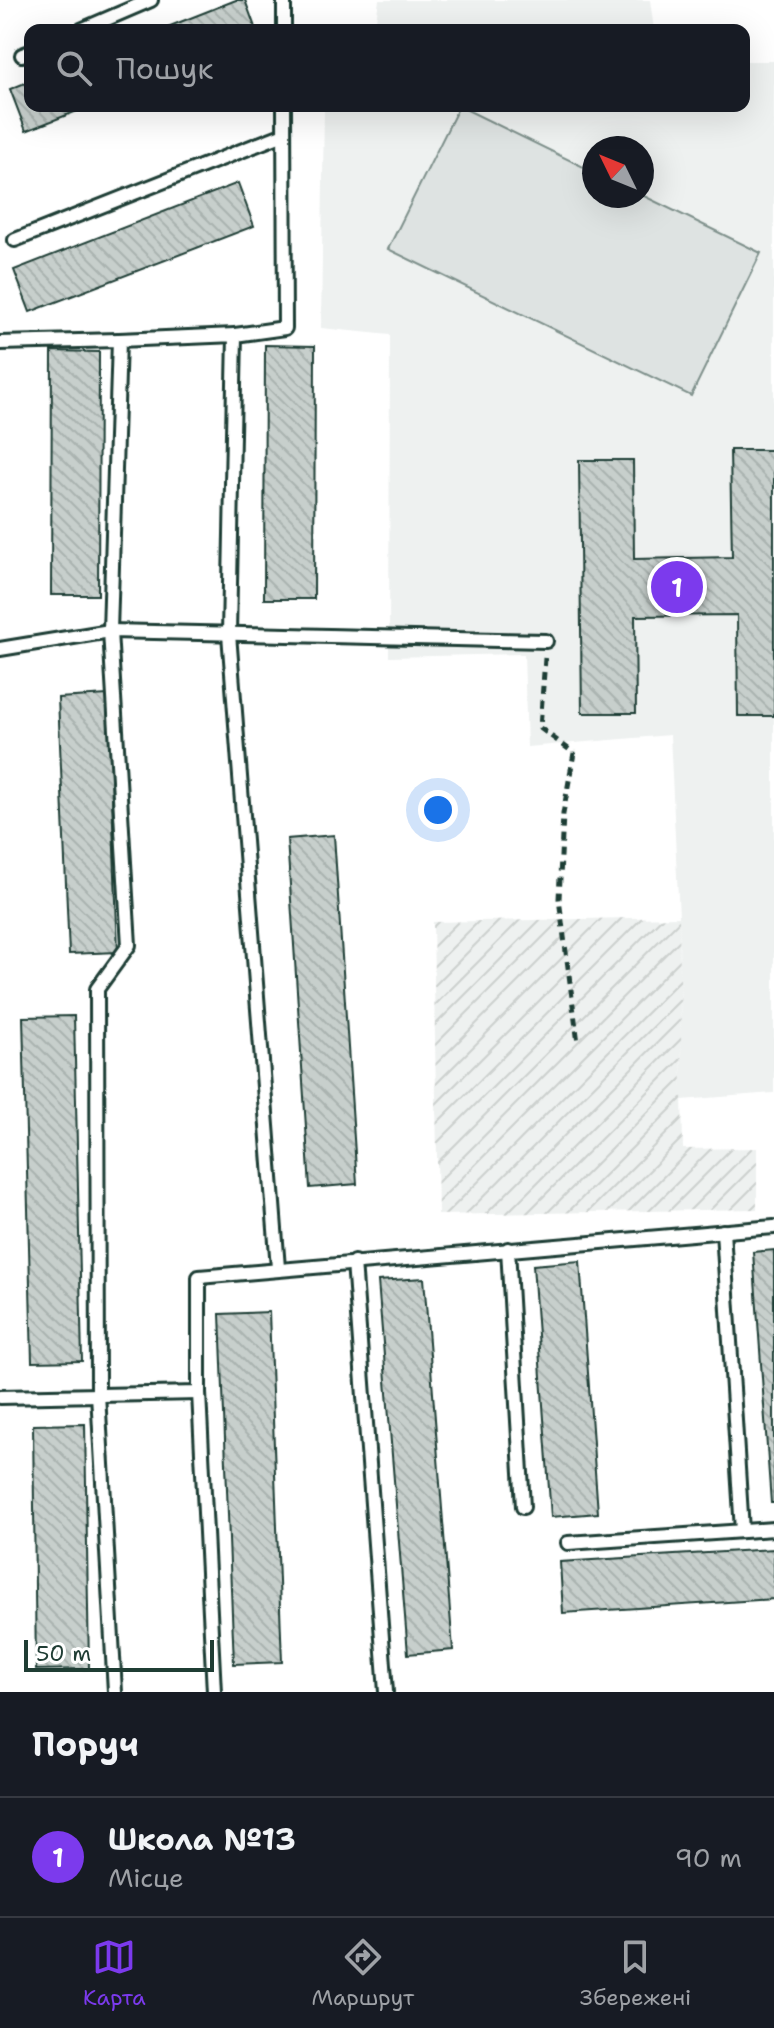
<!DOCTYPE html>
<html lang="uk">
<meta charset="utf-8">
<style>
:root{--surface:#171b24;--page:#242831;--text:#f1f3f6;--muted:#9ea1a6;--line:#363941;--accent:#7c3aed}
body{margin:0;font-family:"Shantell Sans",sans-serif;background:var(--page);color:var(--text)}
.compass{position:absolute;left:582px;top:136px;width:72px;height:72px;border-radius:50%;background:var(--surface);box-shadow:0 8px 32px #0002;rotate:313deg}
.scale{position:absolute;left:24px;bottom:20px;width:190px;box-sizing:border-box;padding-left:8px;border:4px solid #1f3d34;border-top:0;font-size:22px;line-height:28px;white-space:nowrap;color:#1f3d34;-webkit-text-stroke:6px #fff;paint-order:stroke}
.you{position:absolute;left:438px;top:810px;width:28px;height:28px;margin:-20px;border:6px solid #fff;border-radius:50%;background:#1a73e8;box-shadow:0 0 0 12px #1a73e833}
.badge{display:grid;place-items:center;width:52px;height:52px;border-radius:50%;background:var(--accent);color:#fff;font-size:26px;font-weight:700}
.pin{position:absolute;translate:-50% -50%;border:4px solid #fff;box-shadow:0 2px 8px #0006}
.list{margin:0;padding:0;list-style:none}
h2{display:flex;justify-content:space-between;align-items:center;height:104px;margin:0;padding:0 32px;font-size:34px}
h2 small{font-size:26px;font-weight:400;color:var(--muted)}
.list li{display:grid;grid-template-columns:52px 1fr auto;gap:24px;align-items:center;box-sizing:border-box;height:120px;padding:0 32px;border-top:2px solid var(--line)}
.list b{display:block;font-size:30px;white-space:nowrap}
.list p{margin:0;font-size:26px;white-space:nowrap;color:var(--muted)}
.list em{font-size:26px;font-style:normal;color:var(--muted)}
.icon{flex:none;width:44px;height:44px;fill:none;stroke:currentColor;stroke-width:2;stroke-linecap:round;stroke-linejoin:round}
.map{position:relative;flex:none;width:774px;height:1692px;overflow:hidden}
.search{position:absolute;background:var(--surface);box-shadow:0 8px 32px #0002;left:24px;right:24px;top:24px;height:88px;display:flex;align-items:center;gap:20px;box-sizing:border-box;padding:0 28px;border-radius:16px;color:var(--muted);font-size:30px}
.sheet{height:224px;background:var(--surface)}
nav{display:flex;justify-content:space-around;align-items:center;box-sizing:border-box;height:112px;border-top:2px solid var(--line);background:var(--surface);font-size:22px;color:var(--muted)}
nav a{display:grid;justify-items:center;gap:4px}
nav .on{color:var(--accent)}
.map>svg:first-child{display:block}
</style>
<div class="map">
<svg width="774" height="1692" viewBox="0 0 774 1692">
<defs>
<pattern id="industrial-furrows" width="10" height="10" patternUnits="userSpaceOnUse" patternTransform="scale(2)"><rect width="10" height="10" fill="#eef1f0"/><path d="M-1 1l2-2M0 10L10 0M9 11l2-2" fill="none" stroke="#ccd0ce"/></pattern>
<pattern id="building-back-hatch" width="6" height="6" patternUnits="userSpaceOnUse" patternTransform="scale(2)"><rect width="6" height="6" fill="#c7cfcc"/><path d="M-1 5l2 2M0 0l6 6M5-1l2 2" fill="none" stroke="#aab3b0"/></pattern>
</defs>
<rect width="100%" height="100%" fill="#fff"/>
<filter id="ink" filterUnits="userSpaceOnUse"><feTurbulence type="fractalNoise" baseFrequency=".0125" numOctaves="2"/><feDisplacementMap in="SourceGraphic" scale="16" xChannelSelector="R" yChannelSelector="G"/><feConvolveMatrix kernelMatrix="1 2 1 2 8 2 1 2 1" color-interpolation-filters="sRGB"/></filter>
<g filter="url(#ink)">
<g fill="#eef1f0" fill-rule="evenodd">
<path d="M 379,0 L 650,0 L 654,30 L 325,30 L 325,25 L 375,27 Z"/>
<path d="M 744,61 L 774,61 L 774,1093 L 682,1100 L 679,917 L 670,735 L 527,747 L 524,654 L 389,657 L 390,335 L 321,328 L 324,106 L 744,106 ZM 594,148 L 642,148 L 642,196 L 594,196 Z"/>
</g>
<path fill="url(#industrial-furrows)" d="M 679,917 L 683,1149 L 757,1148 L 757,1209 L 438,1215 L 433,922 Z"/>
<path fill="#dee3e2" stroke="#7e908b" stroke-width="2" d="M 459,106 L 594,172 L 594,196 L 642,195 L 761,253 L 691,396 L 388,249 Z"/>
<g fill="url(#building-back-hatch)" stroke="#1f3d34" stroke-width="2">
<path d="M 236,0 L 245,0 L 256,30 L 160,30 Z"/>
<path d="M 30,81 L 30,106 L 90,106 L 26,131 L 10,89 Z"/>
<path d="M 238,183 L 254,226 L 30,312 L 14,270 Z"/>
<path d="M 265,345 L 315,346 L 314,599 L 264,599 Z"/>
<path d="M 52,351 L 99,352 L 98,595 L 51,595 Z"/>
<path d="M 730,450 L 774,450 L 774,716 L 738,716 L 737,615 L 635,616 L 636,713 L 582,713 L 579,460 L 633,460 L 634,559 L 732,557 Z"/>
<path d="M 108,695 L 118,952 L 69,954 L 58,698 Z"/>
<path d="M 334,835 L 357,1184 L 310,1188 L 287,839 Z"/>
<path d="M 74,1016 L 82,1361 L 32,1362 L 23,1017 Z"/>
<path d="M 774,1250 L 774,1503 L 771,1503 L 753,1252 Z"/>
<path d="M 580,1261 L 598,1513 L 551,1517 L 533,1265 Z"/>
<path d="M 424,1278 L 453,1650 L 408,1654 L 378,1281 Z"/>
<path d="M 269,1312 L 282,1662 L 234,1664 L 220,1314 Z"/>
<path d="M 85,1424 L 89,1669 L 36,1670 L 33,1425 Z"/>
<path d="M 774,1549 L 774,1599 L 563,1613 L 560,1562 Z"/>
</g>
<g fill="none" stroke-linecap="round" stroke-linejoin="round">
<g stroke="#1f3d34" stroke-width="18">
<g id="lane">
<path d="M 284,0 L 284,30"/>
<path d="M 81,30 L 151,0"/>
<path d="M 22,55 L 30,52"/>
<path d="M 15,240 L 284,134"/>
<path d="M 235,335 L 285,328 L 284,106"/>
<path d="M 119,340 L 235,335 L 229,634 L 278,1268"/>
<path d="M 0,343 L 119,340 L 110,631 L 129,945 L 97,989 L 98,1394 L 115,1692"/>
<path d="M 0,649 L 110,631 L 546,641"/>
<path d="M 723,1231 L 742,1531"/>
<path d="M 508,1249 L 523,1507"/>
<path d="M 354,1262 L 386,1692"/>
<path d="M 199,1393 L 214,1692"/>
<path d="M 0,1397 L 199,1393 L 199,1277 L 774,1227"/>
<path d="M 568,1543 L 774,1529"/>
</g>
</g>
<path stroke="#1f3d34" stroke-width="5" stroke-dasharray="8 6" stroke-linecap="butt" d="M 545,658 L 540,728 L 574,753 L 563,814 L 559,899 L 578,1043"/>
<use href="#lane" stroke="#fff" stroke-width="12"/>
</g>
</g>
</svg>
<svg class="compass" viewBox="-18 -18 36 36"><path d="M0-13l5 13h-10z" fill="#e53935"/><path d="M0 13l5-13h-10z" fill="#9ea1a6"/></svg>
<div class="scale">50 m</div>
<div class="you"></div>
<div class="pin badge" style="left:677px;top:587px">1</div>
<div class="search"><svg class="icon" aria-label="search" viewBox="0 0 24 24"><circle cx="10" cy="10" r="6"/><path d="M15 15l6 6"/></svg>Пошук</div>
</div>
<section class="sheet">
<h2>Поруч<small></small></h2>
<ul class="list">
<li><span class="badge">1</span><div><b>Школа №13</b><p>Місце</p></div><em>90 m</em></li>
</ul>
</section>
<nav>
<a class="on"><svg class="icon" aria-label="map" viewBox="0 0 24 24"><path d="M3 6l6-2 6 2 6-2v14l-6 2-6-2-6 2zM9 4v14M15 6v14"/></svg>Карта</a>
<a><svg class="icon" aria-label="directions" viewBox="0 0 24 24"><path d="M12 3l9 9-9 9-9-9zM9 14v-3h6M13 9l2 2-2 2"/></svg>Маршрут</a>
<a><svg class="icon" aria-label="saved" viewBox="0 0 24 24"><path d="M7 4h10v16l-5-4-5 4z"/></svg>Збережені</a>
</nav>
